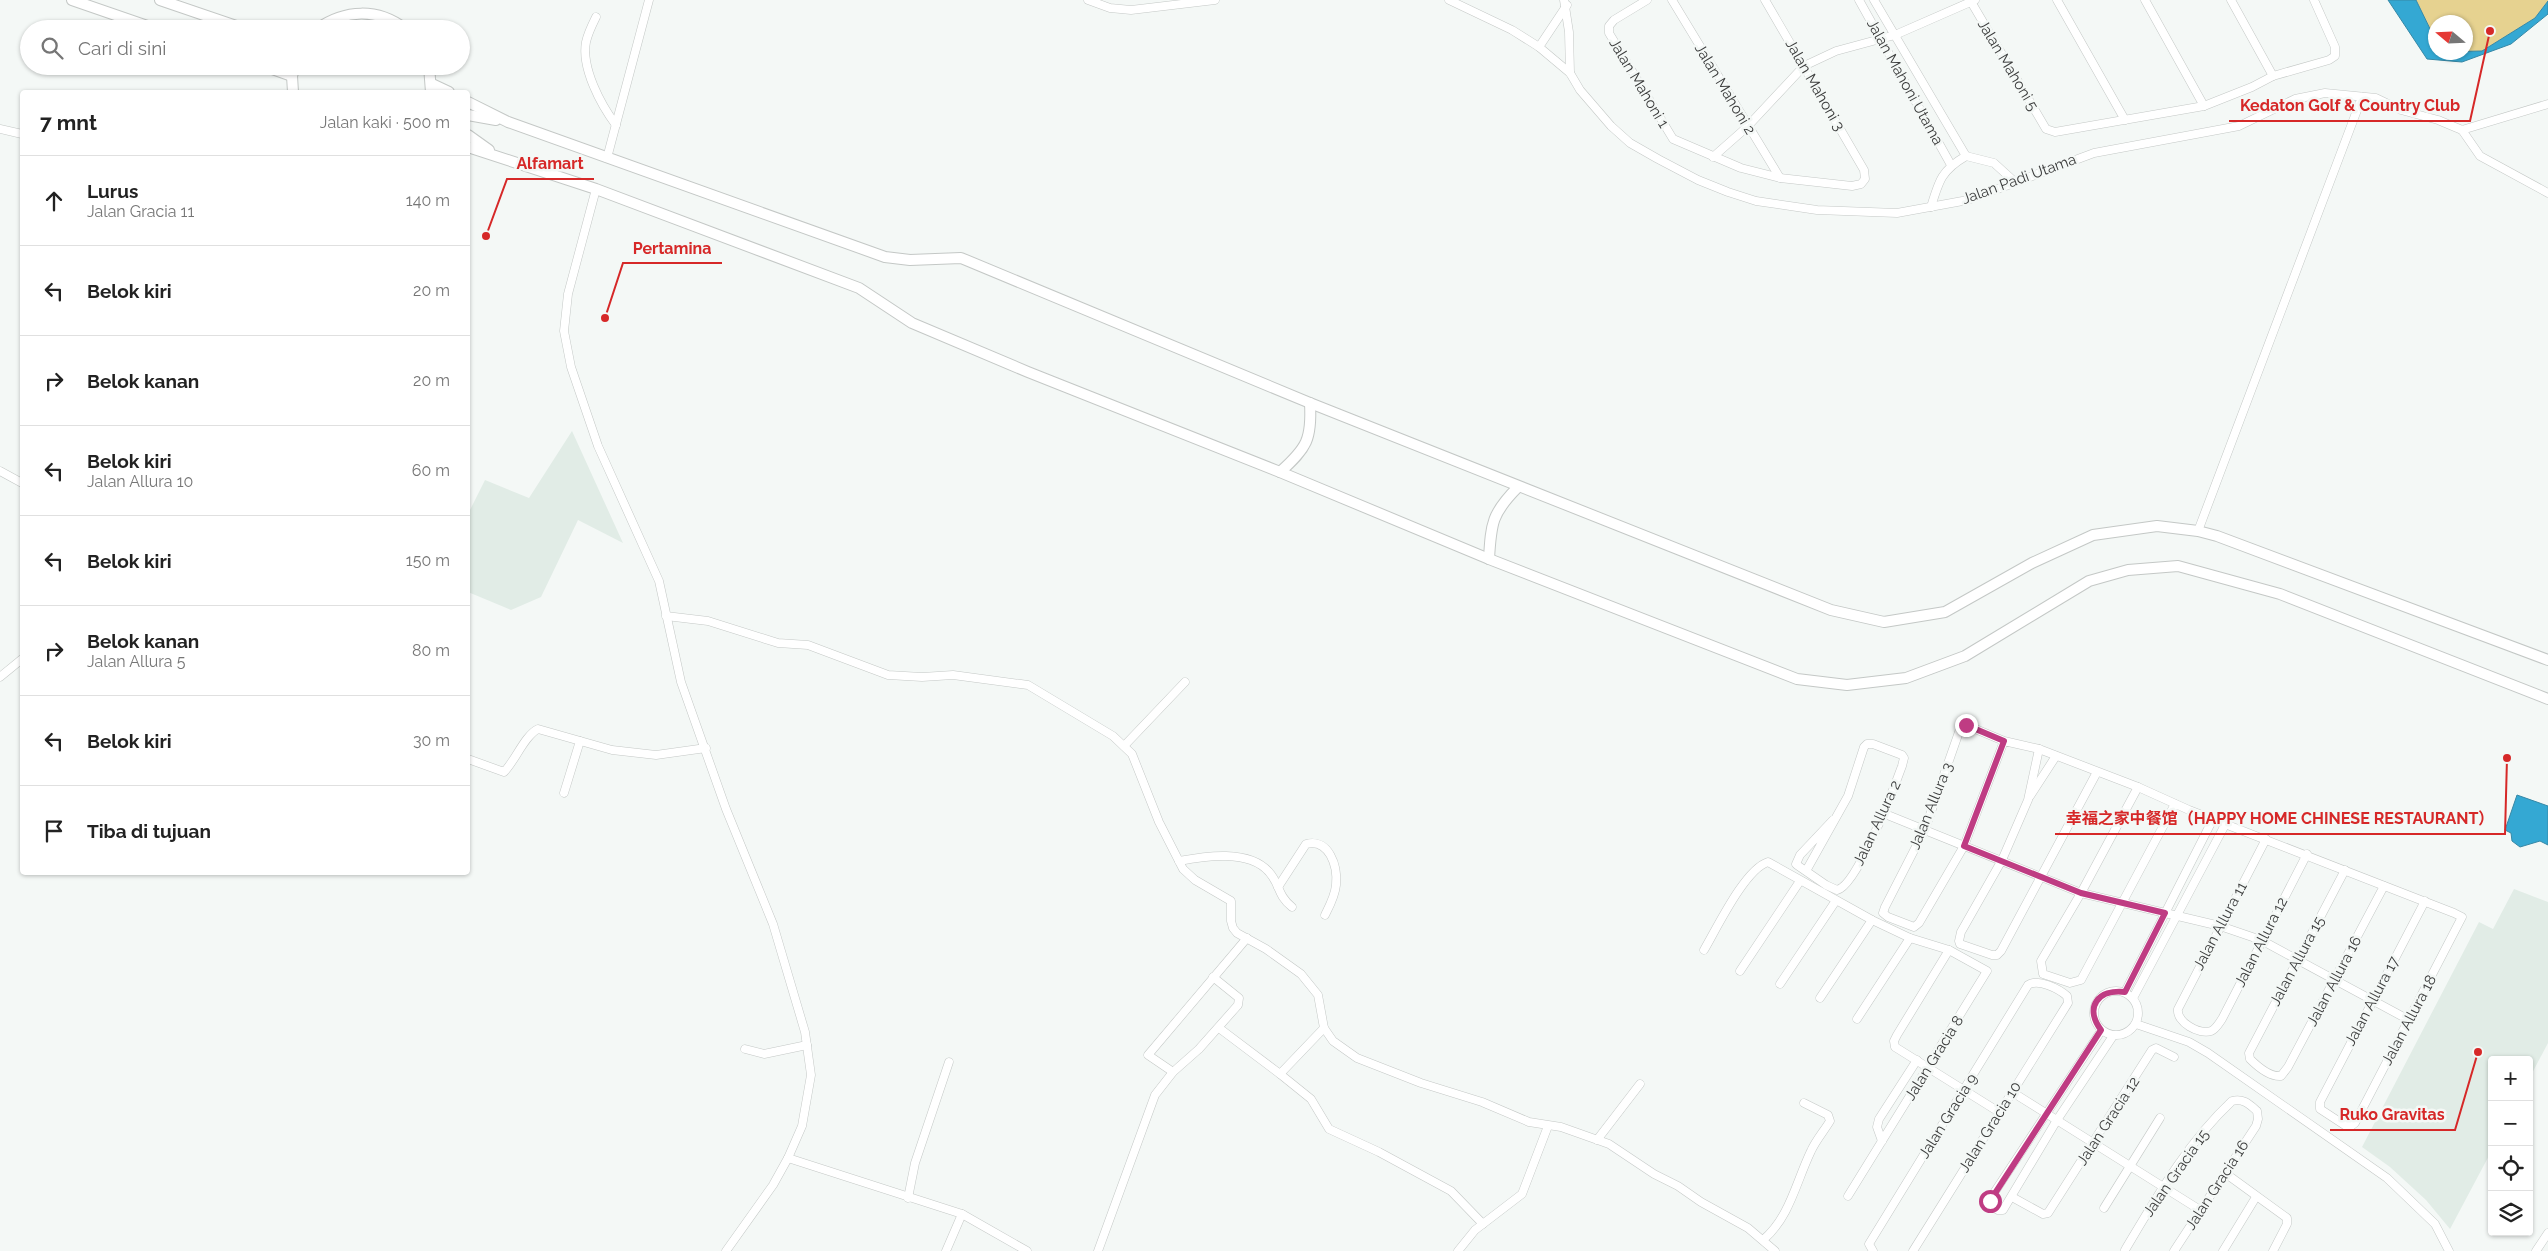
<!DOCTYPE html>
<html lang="id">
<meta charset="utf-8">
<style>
:root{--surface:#fff;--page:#f6f6f6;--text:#222;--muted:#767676;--line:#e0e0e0}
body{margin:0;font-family:Raleway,"Noto Sans SC",sans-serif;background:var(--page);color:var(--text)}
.controls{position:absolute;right:15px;bottom:15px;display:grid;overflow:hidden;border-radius:5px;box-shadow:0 1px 4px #0004}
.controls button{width:45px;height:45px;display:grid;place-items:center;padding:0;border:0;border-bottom:1px solid var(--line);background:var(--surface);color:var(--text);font:25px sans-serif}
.compass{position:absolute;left:2428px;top:15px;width:45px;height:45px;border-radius:50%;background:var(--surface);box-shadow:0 1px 4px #0004;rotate:289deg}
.stop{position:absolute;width:15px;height:15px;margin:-11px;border:4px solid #bf3c83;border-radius:50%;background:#fff}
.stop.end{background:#bf3c83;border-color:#fff;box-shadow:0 1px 5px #0008}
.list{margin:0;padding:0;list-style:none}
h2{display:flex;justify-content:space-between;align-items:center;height:65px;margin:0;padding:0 20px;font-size:21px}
h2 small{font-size:16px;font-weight:400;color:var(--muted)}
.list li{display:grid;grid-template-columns:32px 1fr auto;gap:15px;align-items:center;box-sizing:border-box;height:90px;padding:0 20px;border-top:1px solid var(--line)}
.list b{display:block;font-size:19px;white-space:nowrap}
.list p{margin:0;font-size:16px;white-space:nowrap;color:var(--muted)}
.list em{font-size:16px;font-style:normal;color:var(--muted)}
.icon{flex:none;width:28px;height:28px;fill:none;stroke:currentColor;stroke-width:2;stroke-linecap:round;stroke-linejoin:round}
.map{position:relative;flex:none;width:2548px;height:1251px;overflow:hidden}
.search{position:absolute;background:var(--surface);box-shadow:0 1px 4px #0004;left:20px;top:20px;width:450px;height:55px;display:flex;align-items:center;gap:12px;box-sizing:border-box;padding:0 18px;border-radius:28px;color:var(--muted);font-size:19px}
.panel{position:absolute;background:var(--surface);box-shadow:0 1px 4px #0004;left:20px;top:90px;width:450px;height:785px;border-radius:5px}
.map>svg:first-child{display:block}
</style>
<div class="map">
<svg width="2548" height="1251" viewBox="0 0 2548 1251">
<rect width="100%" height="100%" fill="#f4f8f6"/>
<g fill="#e1ece6">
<path d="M 572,431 L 623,543 L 578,520 L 541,597 L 511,610 L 468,592 L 468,514 L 485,480 L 529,498 Z"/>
<path d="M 2514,889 L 2548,902 L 2548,1043 L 2529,1079 L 2529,1060 L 2492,1060 L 2492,1150 L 2450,1229 L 2426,1200 L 2390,1167 L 2362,1147 L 2479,922 L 2493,929 Z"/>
</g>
<path fill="#e6d290" d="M 2416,0 L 2548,0 L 2548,1 L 2535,18 L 2482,51 L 2466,52 L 2466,22 L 2436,22 L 2435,39 Z"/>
<g fill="#34a8d3" stroke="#3688a6">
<path d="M 2388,0 L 2416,0 L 2435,39 L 2436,52 L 2482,51 L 2535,18 L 2548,1 L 2548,14 L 2511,44 L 2462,62 L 2427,59 Z"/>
<path d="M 2517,795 L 2548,806 L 2548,845 L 2540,841 L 2520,847 L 2512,841 L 2511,833 L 2505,830 Z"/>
</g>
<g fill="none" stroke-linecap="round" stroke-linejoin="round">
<g stroke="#c4c8c6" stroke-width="9">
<g id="street">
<path d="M 1088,0 L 1110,8 L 1131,10 L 1215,0"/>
<path d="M 1449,0 L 1512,30 L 1539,47 L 1570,73 L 1580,90 L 1611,126 L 1630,143 L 1658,159 L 1698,180 L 1728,192 L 1756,201 L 1817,210 L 1897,213 L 1968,200 L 2094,153 L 2239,126 L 2295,99 L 2325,93 L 2376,98 L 2401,110 L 2438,120 L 2462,130 L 2548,104"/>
<path d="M 1564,0 L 1569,32 L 1570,73"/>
<path d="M 1647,0 L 1614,20 L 1609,26 L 1609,33 L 1673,139 L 1741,168 L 1780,178 L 1852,186 L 1861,184 L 1865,179 L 1864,170 L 1765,0"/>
<path d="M 1672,0 L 1780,178"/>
<path d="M 1859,0 L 1951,165"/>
<path d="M 1874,0 L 1966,156"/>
<path d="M 1970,0 L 2046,129 L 2055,132 L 2204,106 L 2252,87 L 2273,76 L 2329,60 L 2335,56 L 2335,47 L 2314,0"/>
<path d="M 2057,0 L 2125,120"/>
<path d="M 2145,0 L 2204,106"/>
<path d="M 2231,0 L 2273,76"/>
<path d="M 596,17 C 592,25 588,33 586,42 C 581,68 601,105 616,125"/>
<path d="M 1539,47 L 1567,5"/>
<path d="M 0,129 L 22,134"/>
<path d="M 2462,130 L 2480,156 L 2548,193"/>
<path d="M 1713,157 L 1747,127 L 1804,66 L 1836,51 L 1895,35 L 1975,0"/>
<path d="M 607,158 L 649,0"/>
<path d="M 596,189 L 568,294 L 564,331 L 571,367 L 598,446 L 659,581 L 681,682 L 726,809 L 773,924 L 805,1032 L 811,1075 L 802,1126 L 788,1158 L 773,1185 L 726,1251"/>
<path d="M 1931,207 C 1939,180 1942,170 1966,156 L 1994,163 L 2016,183"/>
<path d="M 0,471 L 22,483"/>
<path d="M 2198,531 L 2362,97"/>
<path d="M 666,616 L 708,621 L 778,643 L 808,645 L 888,675 L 922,677 L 953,675 L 1028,685 L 1113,736 L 1132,754 L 1159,822 L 1183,869 L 1195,880 L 1231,901 L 1231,921 L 1233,928 L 1237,933 L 1266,949 L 1301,974 L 1318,995 L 1324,1028 L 1333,1041 L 1357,1058 L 1421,1083 L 1482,1102 L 1529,1122 L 1561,1127 L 1609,1144 L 1654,1174 L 1678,1186 L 1701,1202 L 1748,1228 L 1775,1251"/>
<path d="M 0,677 L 22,659"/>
<path d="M 2004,741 L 1964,846 L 1919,923 L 1914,927 L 1888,917 L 1883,913 L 1885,907 L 1925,829 L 1959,732 L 1963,725 L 1966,725 L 2004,741 L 2039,749 L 2138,787 L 2189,810 L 2454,913 L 2462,917 L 2355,1123 L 2351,1126 L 2346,1126 L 2320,1109 L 2320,1102 L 2425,901"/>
<path d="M 1124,746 L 1185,682"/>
<path d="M 2039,749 L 2028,800 L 2002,860 L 1961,932 L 1959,941 L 1960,944 L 1992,955 L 1997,955 L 2001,951 L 2097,772"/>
<path d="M 468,759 L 504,772 C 515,761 525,735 538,729 L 612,750 L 656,755 L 706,748"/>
<path d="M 2138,787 L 2081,893 L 2041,961 L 2043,974 L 2070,983 L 2081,980 L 2175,804"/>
<path d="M 564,793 L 580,741"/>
<path d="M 2030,796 L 2056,756"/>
<path d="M 1885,814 L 2081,893 L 2220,926 L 2261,940 L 2409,1020"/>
<path d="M 2266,839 L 2178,1009 C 2176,1022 2199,1035 2211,1031 C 2216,1029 2219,1023 2222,1019 L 2307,854"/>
<path d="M 1179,861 C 1205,856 1249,849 1269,872 C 1280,884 1277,895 1292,907"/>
<path d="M 2345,870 L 2249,1053 L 2250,1059 C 2258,1067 2270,1077 2281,1076 L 2288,1067 L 2384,886"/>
<path d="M 1806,871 L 1848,796 L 1864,747 L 1867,744 L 1873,744 L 1902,755 L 1904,758 L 1902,766 C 1894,788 1857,886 1837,890 L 1826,885 L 1797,865 L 1796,864 L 1800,855 L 1833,820"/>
<path d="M 1278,887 L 1306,844 C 1329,838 1338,866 1336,885 C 1335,896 1330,905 1325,915"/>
<path d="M 1704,950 C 1717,928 1745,869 1768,862 L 1872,920 L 1910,938 L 1949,950 L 1987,971 L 1848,1196"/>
<path d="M 1949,950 L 1897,1035 L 1894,1041 L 1895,1047 L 1999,1112"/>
<path d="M 1740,971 L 1800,881"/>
<path d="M 1780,984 L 1835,902"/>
<circle cx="2116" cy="1013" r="22"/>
<path d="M 2125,992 L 2213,819"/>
<path d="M 1820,998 L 1872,920"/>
<path d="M 2133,998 L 2226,823"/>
<path d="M 1857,1019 L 1910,938"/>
<path d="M 2136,1024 L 2189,1042 L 2208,1053 L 2387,1178 L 2435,1224 L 2449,1251"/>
<path d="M 1219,1028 L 1280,1074 L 1324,1028"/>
<path d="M 2101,1031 L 1990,1199 L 1991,1206 L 1998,1210 L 2003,1210 L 2057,1120 L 2113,1036"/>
<path d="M 745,1049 L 764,1054 L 807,1045"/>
<path d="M 1173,1072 L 1148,1055 L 1247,938"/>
<path d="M 1280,1074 L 1311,1099 L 1329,1129 L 1379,1152 L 1451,1191 L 1483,1224"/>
<path d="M 2012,1092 L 2200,1210"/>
<path d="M 1597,1140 L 1640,1084"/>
<path d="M 1882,1141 L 1877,1127 L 1879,1119 L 1917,1060"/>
<path d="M 788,1158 L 962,1214 L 1027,1251"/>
<path d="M 2225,1173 L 2287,1218 L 2287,1224 L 2273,1251"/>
<path d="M 2012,1197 L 2043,1214 L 2048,1213 L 2152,1050 L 2156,1048 L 2174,1057"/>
<path d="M 908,1198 L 915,1163 L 949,1062"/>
<path d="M 2104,1208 L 2160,1118"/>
<path d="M 1763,1240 C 1790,1217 1796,1182 1811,1151 C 1816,1140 1824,1131 1830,1121 L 1828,1115 L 1804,1103"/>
<path d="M 2125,1250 C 2156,1198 2187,1143 2232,1101 C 2243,1098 2249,1104 2257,1111 L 2258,1119 L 2256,1126 L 2174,1251"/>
<path d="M 946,1251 L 962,1214"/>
<path d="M 1098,1251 L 1155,1095 L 1173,1072 L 1199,1049 L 1238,1005 L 1239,998 L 1213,977"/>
<path d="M 1458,1251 L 1475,1230 L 1522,1194 L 1548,1126"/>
<path d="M 1873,1251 L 1869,1244 L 2028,985 C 2038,978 2059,989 2067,996 L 2068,1003 L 1913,1251"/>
<path d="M 2223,1251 L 2256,1197"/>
<path d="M 2536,1251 L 2548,1233"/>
</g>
</g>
<g stroke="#c4c8c6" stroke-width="12">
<g id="secondary">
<path d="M 72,0 L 156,29"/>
<path d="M 160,0 L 245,29"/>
<path d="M 317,29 C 345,9 378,8 405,29"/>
<path d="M 264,66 L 292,76"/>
<path d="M 429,66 L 431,92"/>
<path d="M 432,84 L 449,92"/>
<path d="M 293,92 L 292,76 L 295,66"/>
<path d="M 468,102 L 508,122 L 885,257 L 910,260 L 961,258 L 1310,403 L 1831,610 L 1884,622 L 1945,612 L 2032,563 L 2093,535 L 2157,526 L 2198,531 L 2217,536 L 2548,660"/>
<path d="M 468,115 L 496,120"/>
<path d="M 468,135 L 489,150"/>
<path d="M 468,147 L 596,189 L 859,288 L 912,323 L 1028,372 L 1280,472 L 1489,559 L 1797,679 L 1847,685 L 1906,678 L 1965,656 L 2089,581 L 2128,570 L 2178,566 L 2280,594 L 2548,699"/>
<path d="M 1280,472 C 1307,448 1312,439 1310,403"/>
<path d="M 1489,559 C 1491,523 1492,513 1518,487"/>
</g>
</g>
<use href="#street" stroke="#fff" stroke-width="8"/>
<use href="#secondary" stroke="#fff" stroke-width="10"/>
</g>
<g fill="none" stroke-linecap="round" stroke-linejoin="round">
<path stroke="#bf3c83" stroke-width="6" d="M 1966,725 L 2004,741 L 1964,846 L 2081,893 L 2165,913 L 2125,992 C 2098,989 2084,1007 2101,1030 L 1990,1201"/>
</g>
<g text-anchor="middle" stroke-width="5" stroke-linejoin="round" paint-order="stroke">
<g font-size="15" fill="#3b3c3c" stroke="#f4f8f6">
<text transform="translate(2008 65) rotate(59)" y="5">Jalan Mahoni 5</text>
<text transform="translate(1905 82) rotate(61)" y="5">Jalan Mahoni Utama</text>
<text transform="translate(1639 83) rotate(59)" y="5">Jalan Mahoni 1</text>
<text transform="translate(1815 85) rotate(60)" y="5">Jalan Mahoni 3</text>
<text transform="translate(1725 89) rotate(59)" y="5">Jalan Mahoni 2</text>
<text transform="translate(2019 179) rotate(-20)" y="5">Jalan Padi Utama</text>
<text transform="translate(1931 806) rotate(-68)" y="5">Jalan Allura 3</text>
<text transform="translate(1877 823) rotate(-65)" y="5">Jalan Allura 2</text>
<text transform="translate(2220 926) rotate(-62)" y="5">Jalan Allura 11</text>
<text transform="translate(2261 942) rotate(-63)" y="5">Jalan Allura 12</text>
<text transform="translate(2297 961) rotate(-62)" y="5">Jalan Allura 15</text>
<text transform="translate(2334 981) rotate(-62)" y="5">Jalan Allura 16</text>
<text transform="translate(2372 1001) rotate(-62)" y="5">Jalan Allura 17</text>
<text transform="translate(2409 1020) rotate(-62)" y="5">Jalan Allura 18</text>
<text transform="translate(1934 1058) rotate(-58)" y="5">Jalan Gracia 8</text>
<text transform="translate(1948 1116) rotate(-58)" y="5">Jalan Gracia 9</text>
<text transform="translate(2108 1121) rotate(-57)" y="5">Jalan Gracia 12</text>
<text transform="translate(1990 1127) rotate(-58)" y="5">Jalan Gracia 10</text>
<text transform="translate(2176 1173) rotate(-55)" y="5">Jalan Gracia 15</text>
<text transform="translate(2217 1185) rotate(-57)" y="5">Jalan Gracia 16</text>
</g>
</g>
<path fill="none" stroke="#d62828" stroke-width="2" d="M2490 31L2470 121H2229M486 236L507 179H594M605 318L623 263H722M2507 758L2505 834H2055M2478 1052L2455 1130H2330"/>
<g fill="#d62828" stroke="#f4f8f6" stroke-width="2">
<circle cx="2490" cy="31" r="5"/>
<circle cx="486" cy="236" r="5"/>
<circle cx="605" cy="318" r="5"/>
<circle cx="2507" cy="758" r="5"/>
<circle cx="2478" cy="1052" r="5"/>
</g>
<g font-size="16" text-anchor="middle" font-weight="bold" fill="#d62828" stroke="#f4f8f6" stroke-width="5" stroke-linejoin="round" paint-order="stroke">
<text x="2350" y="111">Kedaton Golf &amp; Country Club</text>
<text x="550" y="169">Alfamart</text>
<text x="672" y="254">Pertamina</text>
<text x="2280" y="824">幸福之家中餐馆（HAPPY HOME CHINESE RESTAURANT）</text>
<text x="2392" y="1120">Ruko Gravitas</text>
</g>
</svg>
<div class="controls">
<button>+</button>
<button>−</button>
<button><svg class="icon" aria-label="locate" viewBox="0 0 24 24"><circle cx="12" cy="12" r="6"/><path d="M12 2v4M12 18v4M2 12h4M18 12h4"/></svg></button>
<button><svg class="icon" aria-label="layers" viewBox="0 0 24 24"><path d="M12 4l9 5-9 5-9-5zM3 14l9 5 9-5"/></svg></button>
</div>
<svg class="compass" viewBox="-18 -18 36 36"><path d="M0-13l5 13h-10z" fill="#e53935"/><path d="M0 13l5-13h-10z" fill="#767676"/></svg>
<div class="stop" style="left:1990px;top:1201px"></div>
<div class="stop end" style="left:1966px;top:725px"></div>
<div class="search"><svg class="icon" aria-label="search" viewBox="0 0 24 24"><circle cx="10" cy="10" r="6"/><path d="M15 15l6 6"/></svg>Cari di sini</div>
<section class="panel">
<h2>7 mnt<small>Jalan kaki · 500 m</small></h2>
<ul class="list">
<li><svg class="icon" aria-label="ahead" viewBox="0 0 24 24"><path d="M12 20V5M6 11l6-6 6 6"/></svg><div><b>Lurus</b><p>Jalan Gracia 11</p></div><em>140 m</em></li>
<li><svg class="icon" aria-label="left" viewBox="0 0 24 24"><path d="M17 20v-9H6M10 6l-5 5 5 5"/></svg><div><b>Belok kiri</b></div><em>20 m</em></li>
<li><svg class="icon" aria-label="right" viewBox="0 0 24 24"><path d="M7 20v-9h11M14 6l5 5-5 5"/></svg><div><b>Belok kanan</b></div><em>20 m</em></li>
<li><svg class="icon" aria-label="left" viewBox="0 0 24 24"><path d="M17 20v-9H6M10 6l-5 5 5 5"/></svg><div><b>Belok kiri</b><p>Jalan Allura 10</p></div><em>60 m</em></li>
<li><svg class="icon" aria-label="left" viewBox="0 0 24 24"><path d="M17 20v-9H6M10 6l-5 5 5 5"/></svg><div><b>Belok kiri</b></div><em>150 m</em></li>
<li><svg class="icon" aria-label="right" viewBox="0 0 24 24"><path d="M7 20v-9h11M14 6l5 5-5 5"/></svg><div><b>Belok kanan</b><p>Jalan Allura 5</p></div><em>80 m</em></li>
<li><svg class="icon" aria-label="left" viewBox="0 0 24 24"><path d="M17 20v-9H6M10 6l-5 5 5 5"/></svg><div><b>Belok kiri</b></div><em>30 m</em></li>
<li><svg class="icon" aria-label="arrive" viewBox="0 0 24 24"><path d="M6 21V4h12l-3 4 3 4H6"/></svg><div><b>Tiba di tujuan</b></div></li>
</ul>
</section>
</div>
